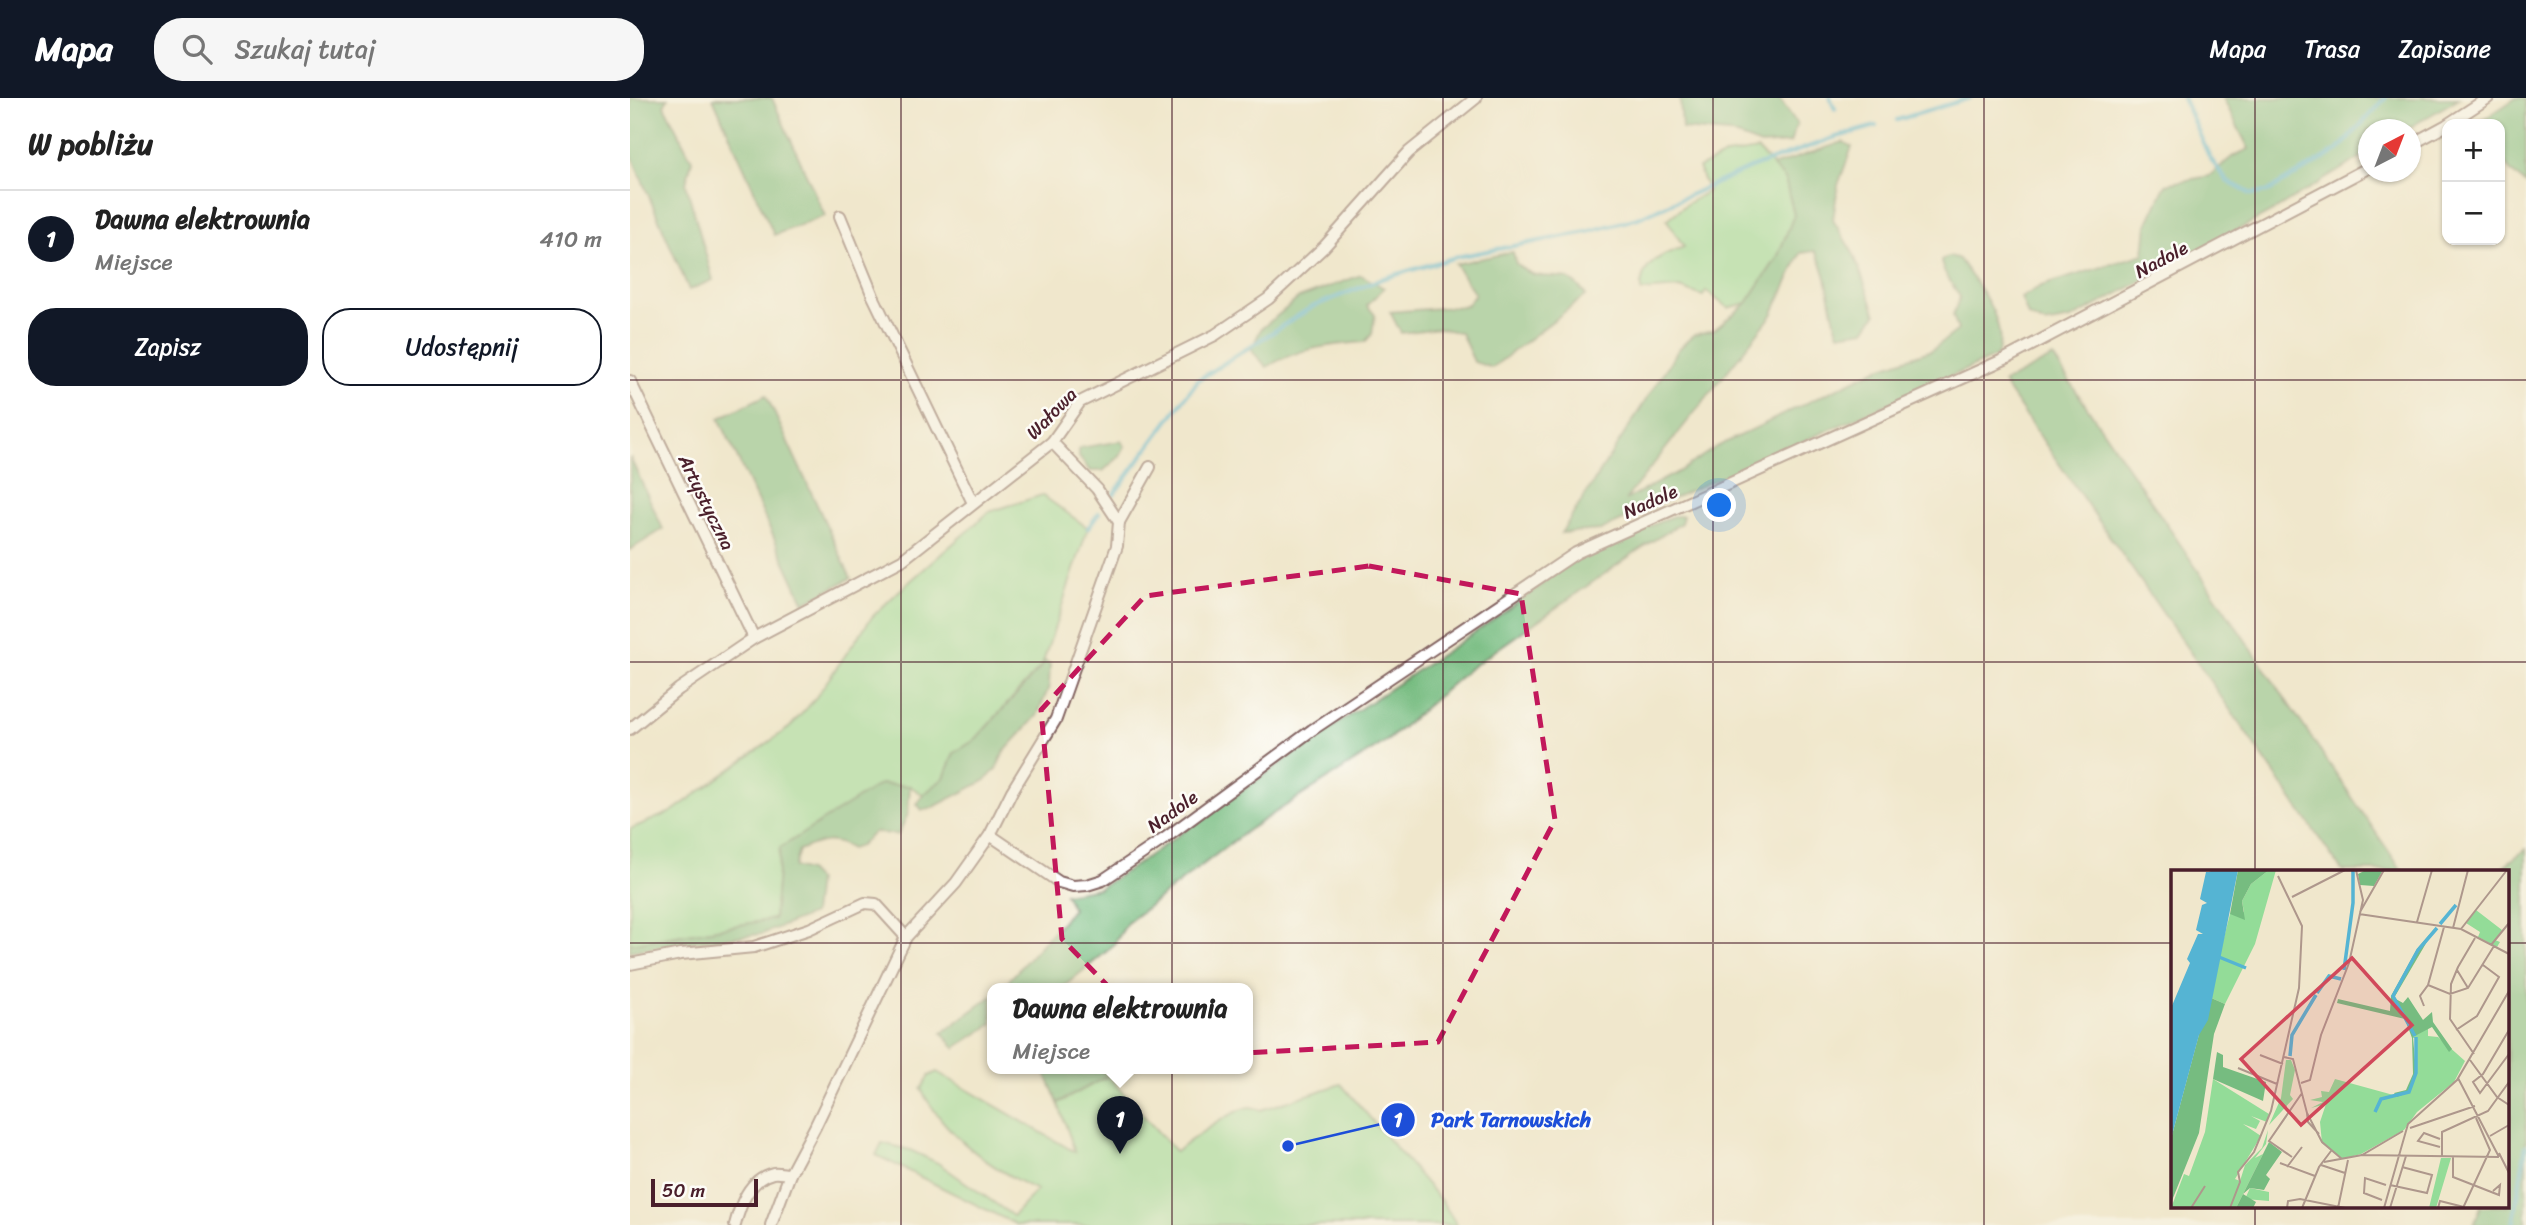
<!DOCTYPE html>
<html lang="pl">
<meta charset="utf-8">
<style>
:root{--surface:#fff;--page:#f6f6f6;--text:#222;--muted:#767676;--line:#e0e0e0;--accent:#111827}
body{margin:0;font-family:Sriracha,sans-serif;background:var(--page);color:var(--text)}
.controls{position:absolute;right:21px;top:21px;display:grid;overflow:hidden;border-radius:14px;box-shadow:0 2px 5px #0004}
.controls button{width:63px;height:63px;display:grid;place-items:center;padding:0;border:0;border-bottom:2px solid var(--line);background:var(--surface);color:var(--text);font:35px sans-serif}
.compass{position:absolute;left:1728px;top:21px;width:63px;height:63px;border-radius:50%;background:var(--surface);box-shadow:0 2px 5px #0004;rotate:42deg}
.scale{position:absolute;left:21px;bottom:18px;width:107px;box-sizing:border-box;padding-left:7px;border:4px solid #4a1f2b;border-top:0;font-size:19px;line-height:24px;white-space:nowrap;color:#4a1f2b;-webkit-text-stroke:5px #fdfcf7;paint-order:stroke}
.you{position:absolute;left:1090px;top:408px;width:24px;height:24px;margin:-18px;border:5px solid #fff;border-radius:50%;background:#1a73e8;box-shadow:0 0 0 10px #1a73e833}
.badge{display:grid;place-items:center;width:46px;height:46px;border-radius:50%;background:var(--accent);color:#fff;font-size:23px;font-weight:700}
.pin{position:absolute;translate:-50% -58px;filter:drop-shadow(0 2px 4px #0008)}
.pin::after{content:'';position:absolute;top:37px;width:24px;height:21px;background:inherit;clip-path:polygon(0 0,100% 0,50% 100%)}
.popup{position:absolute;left:357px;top:885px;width:266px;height:91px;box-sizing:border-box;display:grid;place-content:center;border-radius:14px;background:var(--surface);filter:drop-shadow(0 2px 5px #0005);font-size:23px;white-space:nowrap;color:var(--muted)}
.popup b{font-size:26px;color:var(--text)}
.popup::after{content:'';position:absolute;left:50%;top:100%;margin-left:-14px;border:14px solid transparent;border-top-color:var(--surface)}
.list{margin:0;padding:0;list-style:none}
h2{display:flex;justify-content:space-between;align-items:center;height:91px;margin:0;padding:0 28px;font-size:30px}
h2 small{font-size:23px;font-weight:400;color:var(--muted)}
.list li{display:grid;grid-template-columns:46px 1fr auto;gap:21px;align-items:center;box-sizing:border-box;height:98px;padding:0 28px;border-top:2px solid var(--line)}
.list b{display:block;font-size:26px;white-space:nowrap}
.list p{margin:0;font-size:23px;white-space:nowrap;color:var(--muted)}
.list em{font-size:23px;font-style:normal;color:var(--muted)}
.actions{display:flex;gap:14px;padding:21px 28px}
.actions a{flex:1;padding:16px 0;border:2px solid var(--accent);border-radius:28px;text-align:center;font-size:24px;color:var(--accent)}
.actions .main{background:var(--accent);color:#fff}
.icon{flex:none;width:38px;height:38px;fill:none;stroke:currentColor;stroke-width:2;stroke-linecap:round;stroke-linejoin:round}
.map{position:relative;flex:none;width:1896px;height:1127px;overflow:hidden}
header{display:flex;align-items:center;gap:42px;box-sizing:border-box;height:98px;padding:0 35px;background:var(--accent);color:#fff}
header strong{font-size:33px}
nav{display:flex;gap:38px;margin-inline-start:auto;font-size:24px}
.search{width:490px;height:63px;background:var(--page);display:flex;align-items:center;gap:18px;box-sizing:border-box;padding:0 24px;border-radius:28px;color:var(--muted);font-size:26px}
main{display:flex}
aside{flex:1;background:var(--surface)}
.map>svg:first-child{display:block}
</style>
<header>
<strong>Mapa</strong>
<div class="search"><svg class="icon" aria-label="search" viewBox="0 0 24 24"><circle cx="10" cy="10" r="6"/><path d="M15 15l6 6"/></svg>Szukaj tutaj</div>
<nav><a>Mapa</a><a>Trasa</a><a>Zapisane</a></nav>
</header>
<main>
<aside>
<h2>W pobliżu<small></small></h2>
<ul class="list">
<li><span class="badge">1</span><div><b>Dawna elektrownia</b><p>Miejsce</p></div><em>410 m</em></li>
</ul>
<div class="actions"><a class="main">Zapisz</a><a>Udostępnij</a></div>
</aside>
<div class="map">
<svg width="1896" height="1127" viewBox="0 0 1896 1127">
<rect width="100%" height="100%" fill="#fdfcf7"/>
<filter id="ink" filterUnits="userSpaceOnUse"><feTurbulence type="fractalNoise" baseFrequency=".0143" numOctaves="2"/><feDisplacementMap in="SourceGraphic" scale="14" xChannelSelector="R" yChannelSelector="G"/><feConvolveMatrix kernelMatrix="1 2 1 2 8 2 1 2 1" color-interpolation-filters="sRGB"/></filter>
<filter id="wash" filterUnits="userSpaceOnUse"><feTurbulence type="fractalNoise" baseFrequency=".00686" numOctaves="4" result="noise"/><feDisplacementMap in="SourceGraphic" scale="28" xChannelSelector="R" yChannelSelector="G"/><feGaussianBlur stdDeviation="1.57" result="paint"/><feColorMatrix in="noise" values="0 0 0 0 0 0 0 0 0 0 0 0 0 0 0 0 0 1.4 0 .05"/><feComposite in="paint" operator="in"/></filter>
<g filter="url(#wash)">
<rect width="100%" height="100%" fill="#f0e7cc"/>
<g fill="#93dc98" stroke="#6e7e62" stroke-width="2">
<path d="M 1128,52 L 1155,81 L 1164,117 L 1147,160 L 1117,205 L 1098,210 L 1076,193 L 1073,198 L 1050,190 L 1011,193 C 1010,166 1032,156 1054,149 L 1037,122 L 1055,107 L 1078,93 L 1068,70 L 1096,57 Z"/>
<path d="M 412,397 L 458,430 L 412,567 L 345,642 L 324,655 L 314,680 L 293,697 L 280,688 L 150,750 L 144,821 L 0,846 L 0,731 L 41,714 L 160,629 L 184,602 L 242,519 L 269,493 L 359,414 Z"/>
<path d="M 307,974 L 445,1054 L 428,1005 L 478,978 L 546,1054 C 558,1043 604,1011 620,1009 C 621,1009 630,1011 631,1012 L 711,986 L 813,1105 L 827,1127 L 387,1127 L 246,1057 L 252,1045 L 280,1052 L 308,1065 L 383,1118 L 407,1092 C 361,1071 315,1037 291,991 L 299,978 Z"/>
</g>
<g fill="#76bc80" stroke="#606e56" stroke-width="2">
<path d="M 0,0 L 38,0 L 34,7 L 62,62 L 56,86 L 83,182 L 59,192 L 0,54 Z"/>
<path d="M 83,0 L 142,0 L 195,118 L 144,137 Z"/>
<path d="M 1050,0 L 1149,0 L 1167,26 L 1160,45 L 1131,47 L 1099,35 L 1052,31 Z"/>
<path d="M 1593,0 L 1829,0 L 1777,31 L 1738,32 L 1738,55 L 1643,113 L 1441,221 L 1415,226 L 1398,218 L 1391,200 L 1411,188 L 1514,156 L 1517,127 L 1536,86 L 1579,78 L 1603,58 L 1619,51 Z"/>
<path d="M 1886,0 L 1896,0 L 1896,86 C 1869,67 1870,57 1870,26 L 1847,26 Z"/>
<path d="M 1213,44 L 1222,49 L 1208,87 L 1203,122 L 1224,157 L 1246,216 L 1235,232 L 1209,236 C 1198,208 1201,179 1185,153 L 1171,155 L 1142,217 L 995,402 L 1050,373 L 1086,349 L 1249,270 L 1302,252 L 1328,232 L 1323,217 L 1330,199 C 1325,189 1311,173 1311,163 C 1318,158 1321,157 1329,161 C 1348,188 1379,224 1367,258 L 971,432 L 931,435 L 1048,252 L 1063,237 L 1084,232 L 1117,205 L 1147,160 L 1164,117 L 1155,81 L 1142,68 Z"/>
<path d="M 883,154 L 886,166 C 892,170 899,176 906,177 C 931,182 936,172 956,197 L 862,270 L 844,264 L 831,235 L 810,230 L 771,235 L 760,214 L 836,208 L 845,196 L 825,166 Z"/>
<path d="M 731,177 L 754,190 L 737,207 L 745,217 L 742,236 L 735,244 C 700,247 667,250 637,269 L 621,252 L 631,231 L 669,200 Z"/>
<path d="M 1423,259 L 1772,773 L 1712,773 L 1373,285 Z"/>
<path d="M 136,297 L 221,480 L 174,505 L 89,320 Z"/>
<path d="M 491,343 L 495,348 L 489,359 L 473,373 L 460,373 L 449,359 L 449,350 Z"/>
<path d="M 0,359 L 33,431 L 0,452 Z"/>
<path d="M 1043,418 L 1053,418 L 1051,425 L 1007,453 L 839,571 L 758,642 L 618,732 L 497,825 L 483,848 L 432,890 L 372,890 L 443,811 L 435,796 L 469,790 L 506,767 L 689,638 L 845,534 L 904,493 L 927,473 L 950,459 Z"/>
<path d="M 414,562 L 420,566 L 419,589 L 407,618 L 374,654 L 366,671 L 356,682 L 300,711 L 292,712 L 287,706 L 293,697 L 314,680 L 324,655 L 345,642 L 412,568 Z"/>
<path d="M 250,686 L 280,688 L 278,716 L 268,737 L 244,734 L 230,748 L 221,751 C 201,739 191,743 169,752 L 164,769 L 178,773 L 187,782 L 183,816 L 132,836 L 57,844 L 0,853 L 0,846 L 144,821 L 150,750 Z"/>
<path d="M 1896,751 L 1896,1127 L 1844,1127 L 1851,1108 L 1877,1108 L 1877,1030 L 1881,1017 L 1877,1011 L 1877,774 L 1867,773 Z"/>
<path d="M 362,898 L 362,926 L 325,950 L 312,935 Z"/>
<path d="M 413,970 L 469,970 L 478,978 L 428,1005 Z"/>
</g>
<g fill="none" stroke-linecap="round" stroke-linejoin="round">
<g stroke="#55b4d3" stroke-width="4.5">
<path d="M 1200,0 L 1205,11"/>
<path d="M 1553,0 L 1580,60 L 1597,83 L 1621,96 L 1637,94 L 1708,52 L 1755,0"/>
<path d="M 1267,22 L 1340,0"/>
<path d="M 484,396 L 568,282 L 682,209 L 754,180 L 826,159 L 957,134 L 1008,120 L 1120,70 L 1203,40 L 1246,28"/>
<path d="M 458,430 L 469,415"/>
<path d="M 1883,1127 L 1896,1048"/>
</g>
</g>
</g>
<g filter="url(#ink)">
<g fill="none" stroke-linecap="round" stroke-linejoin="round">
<g stroke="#846563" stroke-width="14">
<g id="minor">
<path d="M 1818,26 L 1858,0"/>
<path d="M 1780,47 L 1817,27"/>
<path d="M 210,118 L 243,198 L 343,405"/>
<path d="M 0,283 L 124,540"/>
<path d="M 489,424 L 520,369"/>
<path d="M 0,631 L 49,591 L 124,540 L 272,462 L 422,344 L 450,304 L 585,237 L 638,201 L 694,149 L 779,54 L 846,0"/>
<path d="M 360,737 L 429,784 L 443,788 L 457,787 L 473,782 L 534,741 L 682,632 L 946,455 L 1375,261 L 1738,70"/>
<path d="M 0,866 L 51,856 L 124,849 L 179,831 L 235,805 L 246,806 L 276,839"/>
<path d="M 105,1127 C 110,1107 119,1081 143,1075 C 148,1074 155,1076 160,1076"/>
<path d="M 141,1127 L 160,1076 L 185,1029 L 276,839 L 326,785 L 360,737 L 382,693 L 426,621 L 487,448 L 489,424 L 467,391 L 422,344"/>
</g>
</g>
<use href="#minor" stroke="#fff" stroke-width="10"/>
</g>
</g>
<path d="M0 0H1896V1127H0ZM 739,468 L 891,496 L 925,722 L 808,944 L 547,959 L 432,841 L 411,612 L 515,498 Z" fill="#f0e7cc" fill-opacity=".55" fill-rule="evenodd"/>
<path fill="none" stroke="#c2185b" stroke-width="5" stroke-dasharray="14 9" stroke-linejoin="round" d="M 739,468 L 891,496 L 925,722 L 808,944 L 547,959 L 432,841 L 411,612 L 515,498 Z"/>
<path fill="none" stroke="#4a1f2b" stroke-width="2" stroke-opacity="0.55" d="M 271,0 L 271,1127M 542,0 L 542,1127M 813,0 L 813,1127M 1083,0 L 1083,1127M 1354,0 L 1354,1127M 1625,0 L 1625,774M 0,282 L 1896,282M 0,564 L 1896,564M 0,845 L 1542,845M 1877,845 L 1896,845M 1625,1108 L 1625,1127"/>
<g text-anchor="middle" stroke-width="5" stroke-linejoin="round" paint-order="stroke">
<g font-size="19" fill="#4a1f2b" stroke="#fdfcf7">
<text transform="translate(1531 161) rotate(-28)" y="7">Nadole</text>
<text transform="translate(421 315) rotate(-46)" y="7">Wałowa</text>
<text transform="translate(1020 403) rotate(-24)" y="7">Nadole</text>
<text transform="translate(77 404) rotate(64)" y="7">Artystyczna</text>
<text transform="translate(542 713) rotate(-36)" y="7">Nadole</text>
</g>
</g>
<g transform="translate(1541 772)">
<rect width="338" height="338" fill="#f0e7cc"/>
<path d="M 98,0 L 105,0 L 84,74 L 54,134 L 38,127 L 59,44 L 73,42 L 71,31 L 80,14 ZM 305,40 L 331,60 L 324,70 L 329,72 L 326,77 L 307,67 L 309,62 L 295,53 ZM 257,156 L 257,166 L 267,167 L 294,191 L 283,212 L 246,242 L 233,260 L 190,284 L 171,289 L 151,273 L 149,252 L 155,234 L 140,238 L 152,232 L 139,230 L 151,227 L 150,221 L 158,222 L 164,209 L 226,226 L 239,222 L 245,202 L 246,168 L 241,168 ZM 115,190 L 120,190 L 124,200 L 119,225 L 122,229 L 98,255 L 110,228 ZM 42,209 L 98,244 L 96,252 L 80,246 L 89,251 L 85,259 L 72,254 L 90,266 L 64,309 L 69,311 L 74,295 L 91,278 L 97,260 L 95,274 L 84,288 L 92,284 L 65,338 L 0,338 L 13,304 L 18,306 L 34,262 ZM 270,288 L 280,288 L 265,338 L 258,338 ZM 79,318 L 98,322 L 98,331 L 74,329 Z" fill="#93dc98"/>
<path d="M 67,0 L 98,0 L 80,14 L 71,31 L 74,50 L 59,44 ZM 195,0 L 212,0 L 203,16 L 189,15 L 187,4 ZM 264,58 L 223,128 L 232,133 L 237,127 L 252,150 L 261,142 L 262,152 L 281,179 L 278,182 L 261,157 L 242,167 L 245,202 L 239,222 L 226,227 L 223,223 L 235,220 L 242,204 L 241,168 L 234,149 L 166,133 L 167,129 L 219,141 L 220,126 L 246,79 ZM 38,127 L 54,134 L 43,164 L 28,263 L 0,333 L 0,269 ZM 46,182 L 52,185 L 52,197 L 95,212 L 92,231 L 42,209 ZM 98,272 L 111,282 L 95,305 L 99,309 L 93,320 L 79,318 L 72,324 L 85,332 L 82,338 L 65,338 Z" fill="#76bc80"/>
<path d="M 35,0 L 67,0 L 37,150 L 28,165 L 0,269 L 0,138 L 19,93 L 16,89 L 27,64 L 32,64 L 25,60 L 31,35 L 36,33 L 29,29 L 35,2 L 40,2 Z" fill="#55b4d3"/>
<path fill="none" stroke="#55b4d3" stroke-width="3.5" d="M 269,54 L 285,35M 48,87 L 75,98M 173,100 L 182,33 L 182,0M 146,123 L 158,106 L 170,109M 244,166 L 222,126 L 247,80 L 266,58M 119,186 L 121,165 L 145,125M 204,242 L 210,229 L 238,222 L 245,203 L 245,167"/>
<path fill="none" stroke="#ae978c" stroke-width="2" d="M 121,27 L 174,0M 189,42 L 213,0M 188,44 L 290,59 L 338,84M 246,52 L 261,0M 282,58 L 297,0M 290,59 L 336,0M 320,75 L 338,53M 287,97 L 280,114 L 279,149 L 303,184M 287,97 L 304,68M 286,100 L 297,118M 257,115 L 279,124 L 297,118 L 323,76M 253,136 L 249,126 L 257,115 L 273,57M 285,160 L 306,146 L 328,107 L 312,95M 338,160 L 312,204 L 302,212 L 309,223 L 338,184M 89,185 L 112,194M 113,187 L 122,189 L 136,243 L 151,272 L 171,289M 299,190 L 326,227 L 338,235M 67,198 L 106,214M 287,208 L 328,287M 130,213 L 139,210 L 150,165 L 178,93 L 192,30 L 185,0M 136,243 L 137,252 L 148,264M 239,258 L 304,236M 319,266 L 338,255M 269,269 L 253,263 L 247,271 L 269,277M 328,283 L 338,303M 191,285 L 328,287M 121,287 L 98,271 L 131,223M 271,287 L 271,262 L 317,241 L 338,212M 282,287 L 282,307 L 328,325 L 329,315 L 322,321M 153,292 L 191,285 L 232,261M 109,293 L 144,306M 150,295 L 174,303M 116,297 L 131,277M 219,315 L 256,323 L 261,305 L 231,297M 211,330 L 193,323 L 194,308 L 215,315M 20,338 L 34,316M 59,338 L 69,312 L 67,302 L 83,282 L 100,241 L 128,118 L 131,56 L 107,6M 116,338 L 117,331 L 129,329 L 174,338M 131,338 L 148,297 L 160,281M 167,338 L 177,290M 213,338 L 237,254 L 286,210 L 338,121M 219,338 L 235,286M 267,338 L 269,331 L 293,337M 292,338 L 319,280 L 305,248"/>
<path fill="#d1495b" fill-opacity="0.15" stroke="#d1495b" stroke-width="3.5" d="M 181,88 L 241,155 L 130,255 L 70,189 Z"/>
<rect width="338" height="338" fill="none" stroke="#4a1f2b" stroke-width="3.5"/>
</g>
<path fill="none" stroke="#1d4ed8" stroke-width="2.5" d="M658 1048L768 1022"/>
<g fill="#1d4ed8" stroke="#fdfcf7" stroke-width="2.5">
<circle cx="658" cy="1048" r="7"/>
<circle cx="768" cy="1022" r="18"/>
</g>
<g font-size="21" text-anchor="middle" font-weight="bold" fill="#fff">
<text x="768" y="1029">1</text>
</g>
<g font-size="21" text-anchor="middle" font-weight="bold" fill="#1d4ed8" stroke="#fdfcf7" stroke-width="5" stroke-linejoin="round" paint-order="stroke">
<text x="881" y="1029">Park Tarnowskich</text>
</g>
</svg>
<div class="controls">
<button>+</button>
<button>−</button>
</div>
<svg class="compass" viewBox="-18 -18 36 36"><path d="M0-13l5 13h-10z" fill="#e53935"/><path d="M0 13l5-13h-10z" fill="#767676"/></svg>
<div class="scale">50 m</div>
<div class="you"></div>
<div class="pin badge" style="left:490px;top:1056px">1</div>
<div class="popup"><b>Dawna elektrownia</b>Miejsce</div>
</div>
</main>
